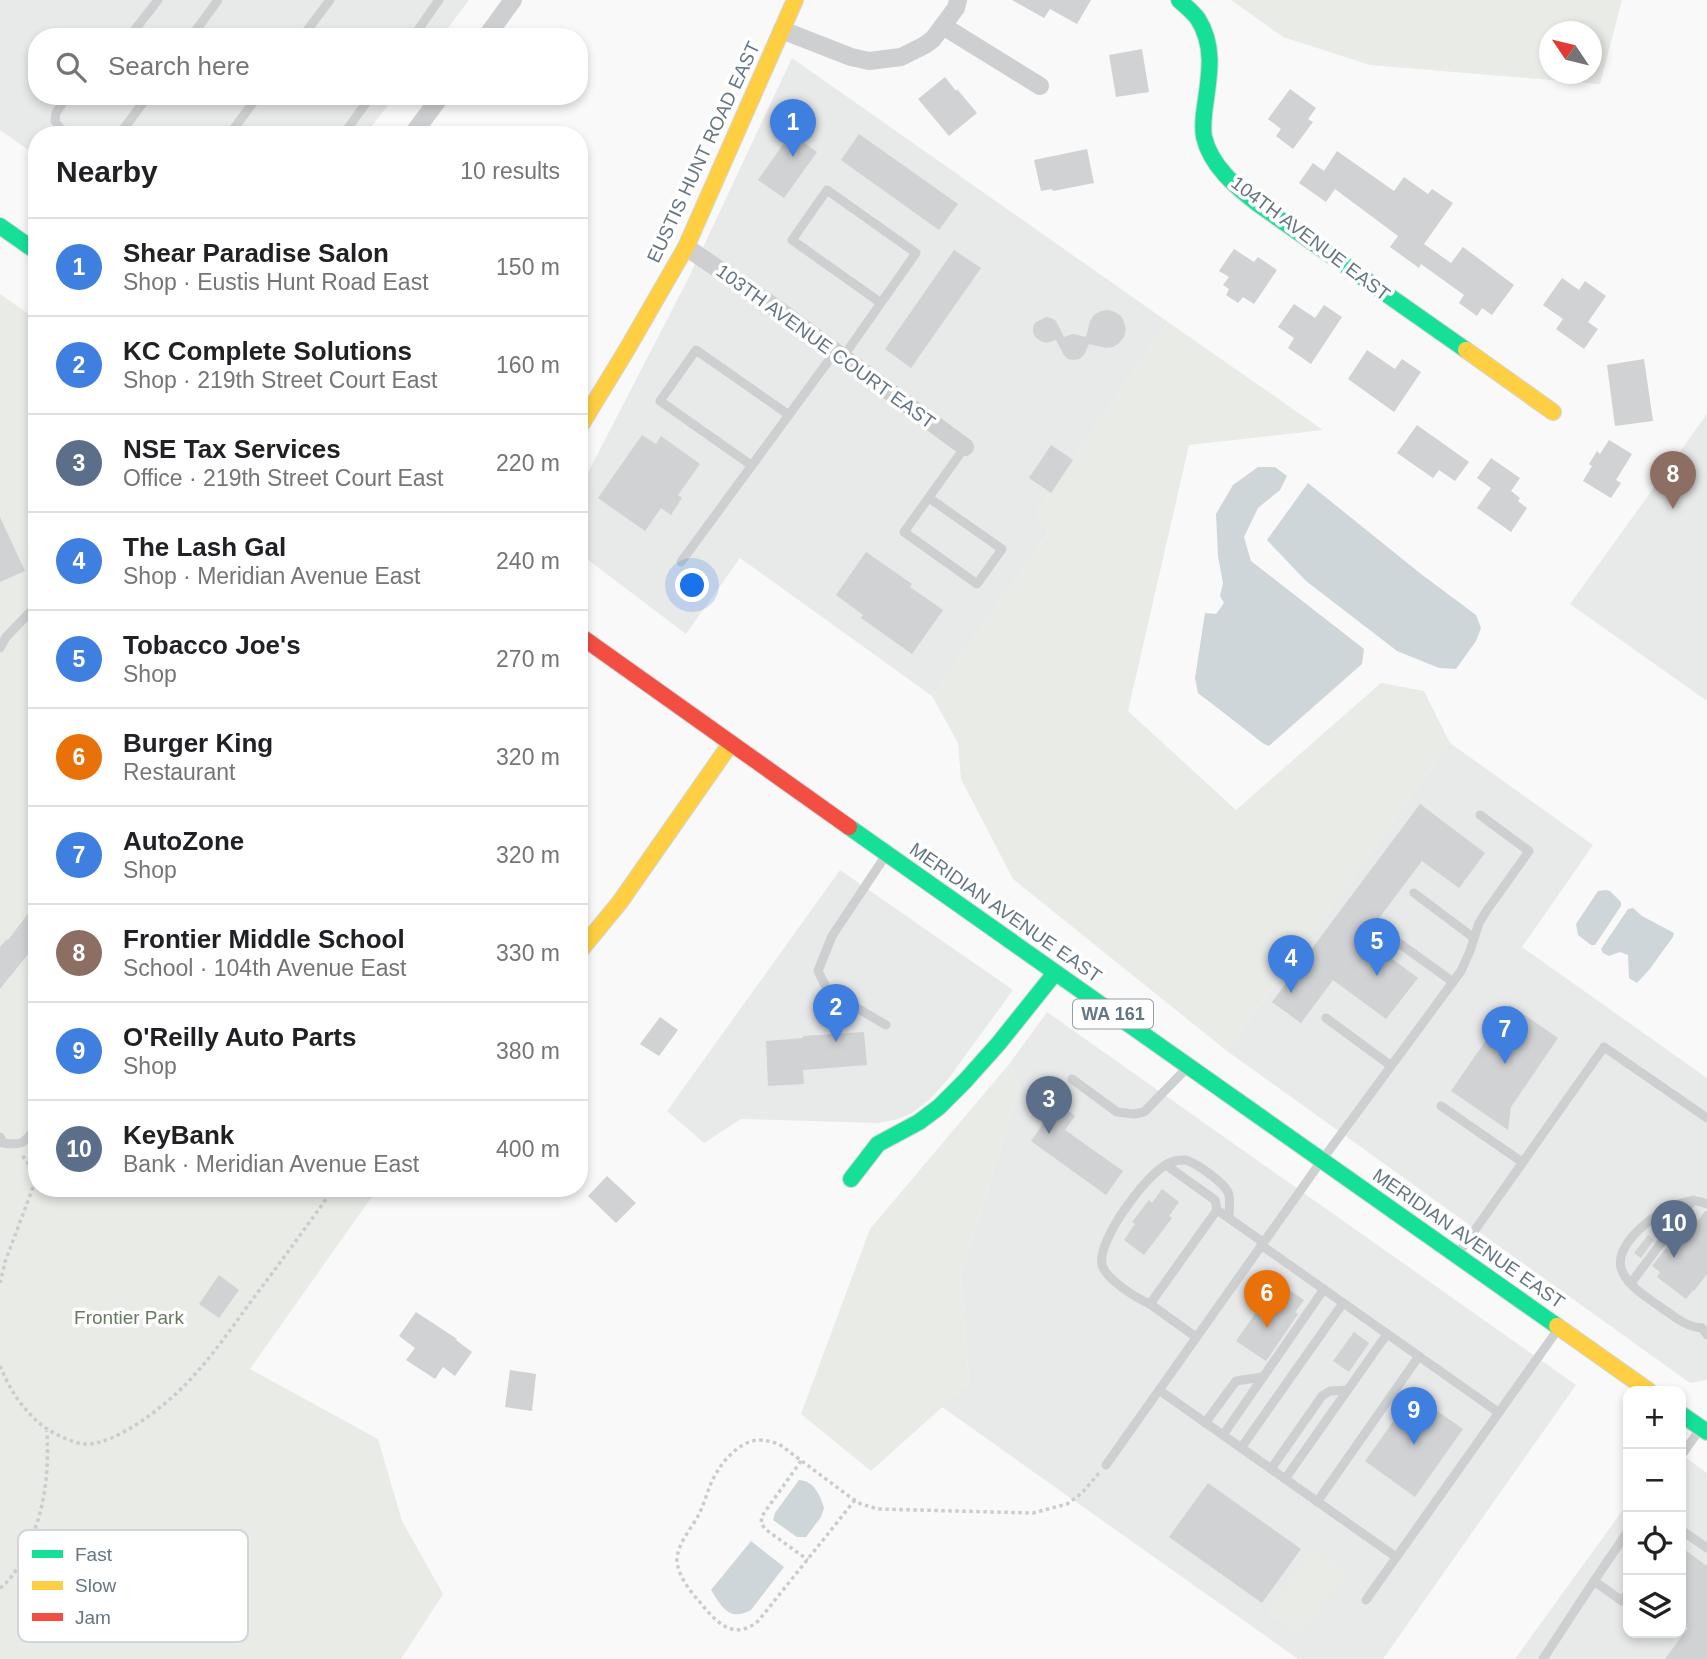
<!DOCTYPE html>
<meta charset="utf-8">
<style>
:root{--surface:#fff;--page:#f6f6f6;--text:#202124;--muted:#757577;--line:#e0e0e0;--accent:#565c61}
body{margin:0;font-family:Helvetica,sans-serif;background:var(--page);color:var(--text)}
.controls{position:absolute;right:21px;bottom:21px;display:grid;overflow:hidden;border-radius:14px;box-shadow:0 4px 10px #0003}
.controls button{width:63px;height:63px;display:grid;place-items:center;padding:0;border:0;border-bottom:2px solid var(--line);background:var(--surface);color:var(--text);font:35px sans-serif}
.compass{position:absolute;left:1539px;top:21px;width:63px;height:63px;border-radius:50%;background:var(--surface);box-shadow:0 4px 10px #0003;rotate:305deg}
.you{position:absolute;left:693px;top:586px;width:24px;height:24px;margin:-18px;border:5px solid #fff;border-radius:50%;background:#1a73e8;box-shadow:0 0 0 10px #1a73e833}
.badge{display:grid;place-items:center;width:46px;height:46px;border-radius:50%;background:var(--accent);color:#fff;font-size:23px;font-weight:700}
.pin{position:absolute;translate:-50% -58px;filter:drop-shadow(0 2px 4px #0008)}
.pin::after{content:'';position:absolute;top:37px;width:24px;height:21px;background:inherit;clip-path:polygon(0 0,100% 0,50% 100%)}
.list{margin:0;padding:0;list-style:none}
h2{display:flex;justify-content:space-between;align-items:center;height:91px;margin:0;padding:0 28px;font-size:30px}
h2 small{font-size:23px;font-weight:400;color:var(--muted)}
.list li{display:grid;grid-template-columns:46px 1fr auto;gap:21px;align-items:center;box-sizing:border-box;height:98px;padding:0 28px;border-top:2px solid var(--line)}
.list b{display:block;font-size:26px;white-space:nowrap}
.list p{margin:0;font-size:23px;white-space:nowrap;color:var(--muted)}
.list em{font-size:23px;font-style:normal;color:var(--muted)}
.icon{flex:none;width:38px;height:38px;fill:none;stroke:currentColor;stroke-width:2;stroke-linecap:round;stroke-linejoin:round}
.map{position:relative;flex:none;width:1707px;height:1659px;overflow:hidden}
.search{position:absolute;background:var(--surface);box-shadow:0 4px 10px #0003;left:28px;top:28px;width:560px;height:77px;display:flex;align-items:center;gap:18px;box-sizing:border-box;padding:0 24px;border-radius:28px;color:var(--muted);font-size:26px}
.panel{position:absolute;background:var(--surface);box-shadow:0 4px 10px #0003;left:28px;top:126px;width:560px;height:1071px;border-radius:28px}
.map>svg:first-child{display:block}
</style>
<div class="map">
<svg width="1707" height="1659" viewBox="0 0 1707 1659">
<rect width="100%" height="100%" fill="#f9f9f9"/>
<g fill="#e8e9e9">
<path d="M 0,0 L 469,0 L 441,37 L 37,37 L 37,96 L 395,96 L 365,135 L 37,135 L 37,156 L 0,130 Z"/>
<path d="M 792,58 L 1168,322 L 1036,512 L 1048,533 L 932,696 L 740,558 L 686,634 L 579,553 L 579,490 L 690,275 Z"/>
<path d="M 1707,414 L 1707,701 L 1570,604 Z"/>
<path d="M 1450,743 L 1593,845 L 1522,947 L 1707,1078 L 1707,1380 L 1690,1383 L 1227,1051 Z"/>
<path d="M 840,870 L 1013,990 L 949,1078 L 930,1099 L 912,1113 L 895,1120 L 876,1123 L 741,1119 L 704,1143 L 667,1111 Z"/>
<path d="M 1047,1012 L 1576,1385 L 1383,1659 L 1298,1659 L 942,1407 L 969,1383 L 961,1275 L 1020,1087 L 1010,1063 Z"/>
<path d="M 1681,1454 L 1707,1473 L 1707,1659 L 1515,1659 L 1628,1503 L 1628,1633 L 1681,1633 Z"/>
</g>
<g fill="#e8ebe6" fill-rule="evenodd">
<path d="M 1231,0 L 1622,0 L 1600,84 L 1370,65 L 1283,37 ZM 1550,32 L 1592,32 L 1592,74 L 1550,74 Z"/>
<path d="M 0,294 L 37,320 L 37,1188 L 378,1188 L 250,1369 L 378,1439 L 402,1521 L 443,1594 L 401,1659 L 0,1659 Z"/>
<path d="M 1168,322 L 1323,430 L 1189,445 L 1128,711 L 1236,810 L 1381,683 L 1424,691 L 1450,743 L 1227,1051 L 1013,879 L 961,779 L 958,743 L 932,696 L 1048,533 L 1036,512 Z"/>
<path d="M 1010,1063 L 1020,1087 L 961,1275 L 969,1383 L 871,1471 L 801,1414 L 870,1229 Z"/>
<path d="M 1313,1548 L 1347,1573 L 1300,1637 L 1266,1613 Z"/>
</g>
<g fill="#ced6d9">
<path d="M 1258,467 L 1275,467 L 1287,476 L 1280,490 L 1258,508 L 1244,537 L 1251,561 L 1364,649 L 1362,664 L 1269,746 L 1264,744 L 1198,693 L 1195,678 L 1205,613 L 1216,614 L 1224,603 L 1220,596 L 1223,583 L 1218,556 L 1216,514 L 1233,485 Z"/>
<path d="M 1308,483 L 1421,574 L 1476,615 L 1481,628 L 1476,641 L 1456,669 L 1439,668 L 1397,651 L 1306,581 L 1267,540 Z"/>
<path d="M 1606,890 L 1610,891 L 1621,902 L 1621,906 L 1595,945 L 1591,945 L 1578,935 L 1576,924 L 1598,891 Z"/>
<path d="M 1633,908 L 1642,916 L 1674,933 L 1673,937 L 1649,970 L 1637,983 L 1629,978 L 1628,955 L 1620,952 L 1609,956 L 1603,953 L 1601,949 L 1628,909 Z"/>
<path d="M 799,1480 C 814,1481 820,1495 824,1508 L 821,1517 L 806,1537 L 797,1537 L 773,1520 L 775,1513 Z"/>
<path d="M 751,1541 L 784,1567 L 751,1610 C 729,1622 722,1607 711,1590 Z"/>
</g>
<g fill="#d0d2d3">
<path d="M 1012,0 L 1091,0 L 1077,24 L 1050,9 L 1044,18 Z"/>
<path d="M 1142,49 L 1149,92 L 1116,97 L 1109,55 Z"/>
<path d="M 945,77 L 956,91 L 957,89 L 977,113 L 949,136 L 918,99 Z"/>
<path d="M 1290,89 L 1316,108 L 1308,119 L 1313,122 L 1293,149 L 1276,136 L 1281,129 L 1268,119 Z"/>
<path d="M 791,133 L 817,152 L 784,198 L 758,180 Z"/>
<path d="M 859,134 L 958,204 L 939,230 L 841,160 Z"/>
<path d="M 1087,149 L 1094,183 L 1053,191 L 1052,189 L 1041,191 L 1034,160 Z"/>
<path d="M 1337,151 L 1394,191 L 1404,177 L 1428,194 L 1432,189 L 1453,203 L 1424,244 L 1451,263 L 1463,247 L 1514,285 L 1492,315 L 1482,308 L 1477,316 L 1459,303 L 1464,295 L 1421,264 L 1419,268 L 1390,247 L 1398,236 L 1335,189 L 1326,202 L 1299,183 L 1313,163 L 1324,171 Z"/>
<path d="M 1234,249 L 1254,262 L 1258,257 L 1277,270 L 1254,304 L 1243,297 L 1238,303 L 1226,295 L 1229,289 L 1223,285 L 1229,277 L 1219,271 Z"/>
<path d="M 954,250 L 981,268 L 911,368 L 885,349 Z"/>
<path d="M 1562,278 L 1579,290 L 1585,281 L 1606,296 L 1588,322 L 1598,329 L 1584,349 L 1556,329 L 1563,319 L 1543,305 Z"/>
<path d="M 1294,304 L 1315,318 L 1324,305 L 1342,317 L 1311,364 L 1288,348 L 1294,338 L 1278,327 Z"/>
<path d="M 1108,310 L 1115,312 L 1121,316 L 1124,322 L 1126,330 L 1124,337 L 1119,343 L 1113,347 L 1106,348 L 1089,344 L 1084,355 L 1079,359 L 1074,360 L 1068,359 L 1064,355 L 1056,340 L 1046,343 L 1041,341 L 1036,338 L 1033,333 L 1033,327 L 1036,322 L 1046,317 L 1051,318 L 1056,321 L 1064,337 L 1073,334 L 1086,337 L 1090,321 L 1094,315 L 1101,311 Z"/>
<path d="M 1367,350 L 1395,369 L 1402,359 L 1421,372 L 1394,412 L 1348,379 Z"/>
<path d="M 1644,359 L 1653,421 L 1615,426 L 1607,365 Z"/>
<path d="M 1417,425 L 1469,462 L 1455,481 L 1439,470 L 1433,478 L 1397,453 Z"/>
<path d="M 642,435 L 656,444 L 661,436 L 700,464 L 678,495 L 682,498 L 671,515 L 661,508 L 645,531 L 598,498 Z"/>
<path d="M 1609,440 L 1632,454 L 1616,480 L 1621,483 L 1611,498 L 1583,481 L 1592,466 L 1589,464 L 1597,451 L 1600,454 Z"/>
<path d="M 1051,445 L 1073,460 L 1051,493 L 1029,478 Z"/>
<path d="M 1491,458 L 1520,478 L 1511,491 L 1520,498 L 1518,501 L 1527,508 L 1511,532 L 1477,508 L 1491,488 L 1477,478 Z"/>
<path d="M 0,517 L 25,571 L 0,582 Z"/>
<path d="M 866,552 L 912,584 L 910,587 L 943,610 L 912,654 L 861,618 L 863,615 L 836,595 Z"/>
<path d="M 1420,804 L 1485,853 L 1459,888 L 1422,861 L 1364,938 L 1418,978 L 1386,1019 L 1333,980 L 1301,1023 L 1272,1002 Z"/>
<path d="M 37,902 L 37,943 L 0,989 L 0,947 L 7,939 L 8,940 Z"/>
<path d="M 1510,1005 L 1558,1038 L 1511,1107 L 1508,1130 L 1451,1091 Z"/>
<path d="M 660,1017 L 678,1030 L 659,1056 L 640,1044 Z"/>
<path d="M 864,1032 L 867,1065 L 803,1070 L 804,1084 L 768,1086 L 766,1041 L 803,1038 L 803,1036 Z"/>
<path d="M 1058,1103 L 1075,1116 L 1065,1130 L 1123,1171 L 1106,1195 L 1031,1141 Z"/>
<path d="M 607,1176 L 636,1203 L 616,1223 L 588,1196 Z"/>
<path d="M 1162,1189 L 1179,1202 L 1169,1216 L 1172,1218 L 1144,1255 L 1124,1240 L 1135,1224 L 1132,1222 L 1149,1200 L 1152,1203 Z"/>
<path d="M 1705,1211 L 1707,1211 L 1707,1274 L 1694,1291 L 1693,1290 L 1686,1299 L 1657,1277 L 1660,1272 L 1652,1266 L 1666,1248 L 1673,1254 Z"/>
<path d="M 1648,1235 L 1654,1240 L 1641,1258 L 1634,1253 Z"/>
<path d="M 219,1275 L 239,1290 L 219,1318 L 199,1304 Z"/>
<path d="M 1277,1282 L 1304,1300 L 1295,1312 L 1298,1314 L 1266,1361 L 1236,1341 Z"/>
<path d="M 416,1312 L 457,1339 L 456,1340 L 472,1352 L 455,1376 L 443,1367 L 435,1379 L 406,1360 L 415,1348 L 399,1336 Z"/>
<path d="M 1354,1332 L 1369,1343 L 1349,1372 L 1333,1361 Z"/>
<path d="M 510,1370 L 536,1374 L 532,1411 L 505,1407 Z"/>
<path d="M 1413,1394 L 1463,1429 L 1415,1497 L 1365,1461 Z"/>
<path d="M 1208,1483 L 1301,1549 L 1262,1603 L 1169,1537 Z"/>
<path d="M 1681,1547 L 1707,1566 L 1707,1659 L 1665,1659 L 1688,1628 L 1681,1623 Z"/>
</g>
<g fill="none" stroke-linecap="round" stroke-linejoin="round">
<g stroke="#d5d6d7" stroke-width="18">
<g id="fast">
<path d="M 1179,0 C 1185,6 1193,12 1198,19 C 1214,44 1210,72 1206,99 C 1204,112 1202,125 1204,137 C 1211,166 1235,186 1258,204 L 1466,350"/>
<path d="M 0,226 L 37,252"/>
<path d="M 849,827 L 1557,1326"/>
<path d="M 851,1179 L 878,1144 L 919,1122 L 939,1107 L 965,1081 L 999,1043 L 1055,973"/>
<path d="M 1681,1414 L 1707,1432"/>
</g>
</g>
<g stroke="#d5d6d7" stroke-width="18">
<g id="slow">
<path d="M 1466,350 L 1553,412"/>
<path d="M 579,428 L 626,351 L 686,247 L 795,0"/>
<path d="M 579,952 L 620,902 L 731,743"/>
<path d="M 1557,1326 L 1649,1391"/>
</g>
</g>
<g stroke="#d5d6d7" stroke-width="18">
<path id="jam" d="M 579,635 L 849,827"/>
</g>
<g stroke="#cbcccd" stroke-width="3.5" stroke-dasharray="3.5 3.5" stroke-linecap="butt">
<path d="M 0,1283 L 5,1262 L 35,1182 L 32,1169 L 22,1155"/>
<path d="M 0,1366 C 9,1388 21,1407 39,1423 C 50,1432 72,1444 87,1444 C 117,1444 166,1405 186,1384 C 211,1358 231,1329 252,1300 C 280,1263 307,1226 334,1188"/>
<path d="M 801,1461 L 762,1516 L 761,1523 L 765,1529 L 808,1560"/>
<path d="M 855,1500 L 759,1620 C 734,1643 715,1621 699,1601 C 689,1590 677,1574 677,1559 C 678,1543 691,1529 698,1516 C 704,1505 707,1492 712,1481 C 720,1464 738,1441 759,1440 C 766,1440 772,1442 779,1444 L 850,1497 L 861,1504 L 878,1509 L 1033,1513 L 1067,1504 L 1082,1493 L 1099,1473"/>
<path d="M 0,1588 C 12,1579 19,1566 25,1553 C 45,1511 49,1476 47,1431"/>
</g>
<g stroke="#cecfd0" stroke-width="9">
<path d="M 126,37 L 133,32 L 158,0"/>
<path d="M 191,37 L 218,0"/>
<path d="M 302,37 L 330,0"/>
<path d="M 413,37 L 439,0"/>
<path d="M 67,96 L 56,113 L 55,121 L 60,128 L 68,135"/>
<path d="M 119,135 L 148,96"/>
<path d="M 229,135 L 258,96"/>
<path d="M 343,135 L 371,96"/>
<path d="M 843,357 L 916,253 L 827,190 L 792,240 L 881,303"/>
<path d="M 751,465 L 660,401 L 696,350 L 789,415"/>
<path d="M 929,498 L 1002,549 L 977,584 L 904,532 L 965,447"/>
<path d="M 681,562 L 835,352"/>
<path d="M 0,648 L 6,637 L 37,605"/>
<path d="M 884,858 L 832,936 L 818,971 L 828,991 L 886,1025"/>
<path d="M 1414,893 L 1474,938"/>
<path d="M 1385,933 L 1453,982"/>
<path d="M 1326,1018 L 1390,1065"/>
<path d="M 1072,1079 L 1117,1112 L 1134,1114 L 1144,1112 L 1185,1070"/>
<path d="M 1441,1106 L 1522,1162"/>
<path d="M 0,1137 L 3,1143 C 24,1146 25,1142 37,1126"/>
<path d="M 1166,1165 L 1215,1200 L 1217,1210"/>
<path d="M 1707,1204 C 1702,1202 1696,1200 1691,1201 C 1667,1203 1614,1240 1621,1268 C 1626,1285 1645,1296 1659,1306 C 1672,1315 1685,1327 1702,1328 L 1707,1335"/>
<path d="M 1261,1245 L 1498,1412"/>
<path d="M 1458,1254 L 1604,1047 L 1707,1118"/>
<path d="M 1631,1283 L 1693,1200"/>
<path d="M 1150,1304 C 1136,1298 1104,1278 1102,1264 C 1097,1240 1148,1172 1169,1163 C 1173,1161 1180,1160 1185,1160 C 1195,1162 1223,1182 1228,1192 C 1231,1199 1229,1210 1229,1218"/>
<path d="M 1196,1337 L 1150,1304 L 1217,1210 L 1263,1242"/>
<path d="M 1159,1390 L 1396,1557"/>
<path d="M 1205,1423 L 1236,1381 L 1263,1377"/>
<path d="M 1223,1435 L 1324,1289"/>
<path d="M 1241,1448 L 1343,1303"/>
<path d="M 1681,1456 L 1698,1432"/>
<path d="M 1106,1465 L 1322,1160 L 1461,971 L 1470,951 L 1479,923 L 1487,910 L 1529,851 L 1480,815"/>
<path d="M 1271,1469 L 1322,1396 L 1330,1391 L 1347,1390"/>
<path d="M 1285,1479 L 1387,1334"/>
<path d="M 1317,1502 L 1419,1356"/>
<path d="M 1681,1530 L 1707,1548"/>
<path d="M 1594,1581 L 1622,1601 L 1628,1593"/>
<path d="M 1366,1600 L 1556,1332"/>
<path d="M 1543,1659 L 1594,1581 L 1628,1531"/>
</g>
<g stroke="#cecfd0" stroke-width="18">
<path d="M 943,26 L 1040,86"/>
<path d="M 782,30 L 851,57 L 869,61 L 901,57 L 925,45 L 933,39 L 956,8 L 958,0"/>
<path d="M 486,37 L 513,0"/>
<path d="M 412,135 L 441,96"/>
<path d="M 686,247 L 780,311 L 965,447"/>
</g>
<use href="#fast" stroke="#16e098" stroke-width="16"/>
<use href="#slow" stroke="#ffcf43" stroke-width="16"/>
<use href="#jam" stroke="#f24e42" stroke-width="16"/>
</g>
<g text-anchor="middle" stroke-width="7" stroke-linejoin="round" paint-order="stroke">
<rect fill="#fff" stroke="#939fa8" stroke-width="2" x="1073" y="999.5" width="80" height="29" rx="5"/>
<g font-size="18" font-weight="bold" fill="#657683">
<text x="1113" y="1020">WA 161</text>
</g>
<g font-size="19" fill="#657683" stroke="#fff">
<text transform="translate(703 152) rotate(-65)" y="7">EUSTIS HUNT ROAD EAST</text>
<text transform="translate(1311 238) rotate(37)" y="7">104TH AVENUE EAST</text>
<text transform="translate(826 346) rotate(36)" y="7">103TH AVENUE COURT EAST</text>
<text transform="translate(1006 912) rotate(35)" y="7">MERIDIAN AVENUE EAST</text>
<text transform="translate(1469 1238) rotate(35)" y="7">MERIDIAN AVENUE EAST</text>
</g>
<g font-size="19" fill="#687a64" stroke="#fff">
<text x="129" y="1324">Frontier Park</text>
</g>
</g>
<rect x="18" y="1530" width="230" height="112" rx="10" fill="#fff" stroke="#d1d6da" stroke-width="2"/>
<rect x="32" y="1550" width="31" height="8" fill="#16e098"/>
<rect x="32" y="1581" width="31" height="9" fill="#ffcf43"/>
<rect x="32" y="1613" width="31" height="8" fill="#f24e42"/>
<g font-size="19" fill="#657683">
<text x="75" y="1561">Fast</text>
<text x="75" y="1592">Slow</text>
<text x="75" y="1624">Jam</text>
</g>
</svg>
<div class="controls">
<button>+</button>
<button>−</button>
<button><svg class="icon" aria-label="locate" viewBox="0 0 24 24"><circle cx="12" cy="12" r="6"/><path d="M12 2v4M12 18v4M2 12h4M18 12h4"/></svg></button>
<button><svg class="icon" aria-label="layers" viewBox="0 0 24 24"><path d="M12 4l9 5-9 5-9-5zM3 14l9 5 9-5"/></svg></button>
</div>
<svg class="compass" viewBox="-18 -18 36 36"><path d="M0-13l5 13h-10z" fill="#e53935"/><path d="M0 13l5-13h-10z" fill="#757577"/></svg>
<div class="you"></div>
<div class="pin badge" style="left:793px;top:157px;background:#3f7fe0">1</div>
<div class="pin badge" style="left:836px;top:1042px;background:#3f7fe0">2</div>
<div class="pin badge" style="left:1049px;top:1134px;background:#5c6f8a">3</div>
<div class="pin badge" style="left:1291px;top:993px;background:#3f7fe0">4</div>
<div class="pin badge" style="left:1377px;top:976px;background:#3f7fe0">5</div>
<div class="pin badge" style="left:1267px;top:1328px;background:#e8710a">6</div>
<div class="pin badge" style="left:1505px;top:1064px;background:#3f7fe0">7</div>
<div class="pin badge" style="left:1673px;top:509px;background:#8d6e63">8</div>
<div class="pin badge" style="left:1414px;top:1445px;background:#3f7fe0">9</div>
<div class="pin badge" style="left:1674px;top:1258px;background:#5c6f8a">10</div>
<div class="search"><svg class="icon" aria-label="search" viewBox="0 0 24 24"><circle cx="10" cy="10" r="6"/><path d="M15 15l6 6"/></svg>Search here</div>
<section class="panel">
<h2>Nearby<small>10 results</small></h2>
<ul class="list">
<li><span class="badge" style="background:#3f7fe0">1</span><div><b>Shear Paradise Salon</b><p>Shop · Eustis Hunt Road East</p></div><em>150 m</em></li>
<li><span class="badge" style="background:#3f7fe0">2</span><div><b>KC Complete Solutions</b><p>Shop · 219th Street Court East</p></div><em>160 m</em></li>
<li><span class="badge" style="background:#5c6f8a">3</span><div><b>NSE Tax Services</b><p>Office · 219th Street Court East</p></div><em>220 m</em></li>
<li><span class="badge" style="background:#3f7fe0">4</span><div><b>The Lash Gal</b><p>Shop · Meridian Avenue East</p></div><em>240 m</em></li>
<li><span class="badge" style="background:#3f7fe0">5</span><div><b>Tobacco Joe's</b><p>Shop</p></div><em>270 m</em></li>
<li><span class="badge" style="background:#e8710a">6</span><div><b>Burger King</b><p>Restaurant</p></div><em>320 m</em></li>
<li><span class="badge" style="background:#3f7fe0">7</span><div><b>AutoZone</b><p>Shop</p></div><em>320 m</em></li>
<li><span class="badge" style="background:#8d6e63">8</span><div><b>Frontier Middle School</b><p>School · 104th Avenue East</p></div><em>330 m</em></li>
<li><span class="badge" style="background:#3f7fe0">9</span><div><b>O'Reilly Auto Parts</b><p>Shop</p></div><em>380 m</em></li>
<li><span class="badge" style="background:#5c6f8a">10</span><div><b>KeyBank</b><p>Bank · Meridian Avenue East</p></div><em>400 m</em></li>
</ul>
</section>
</div>
